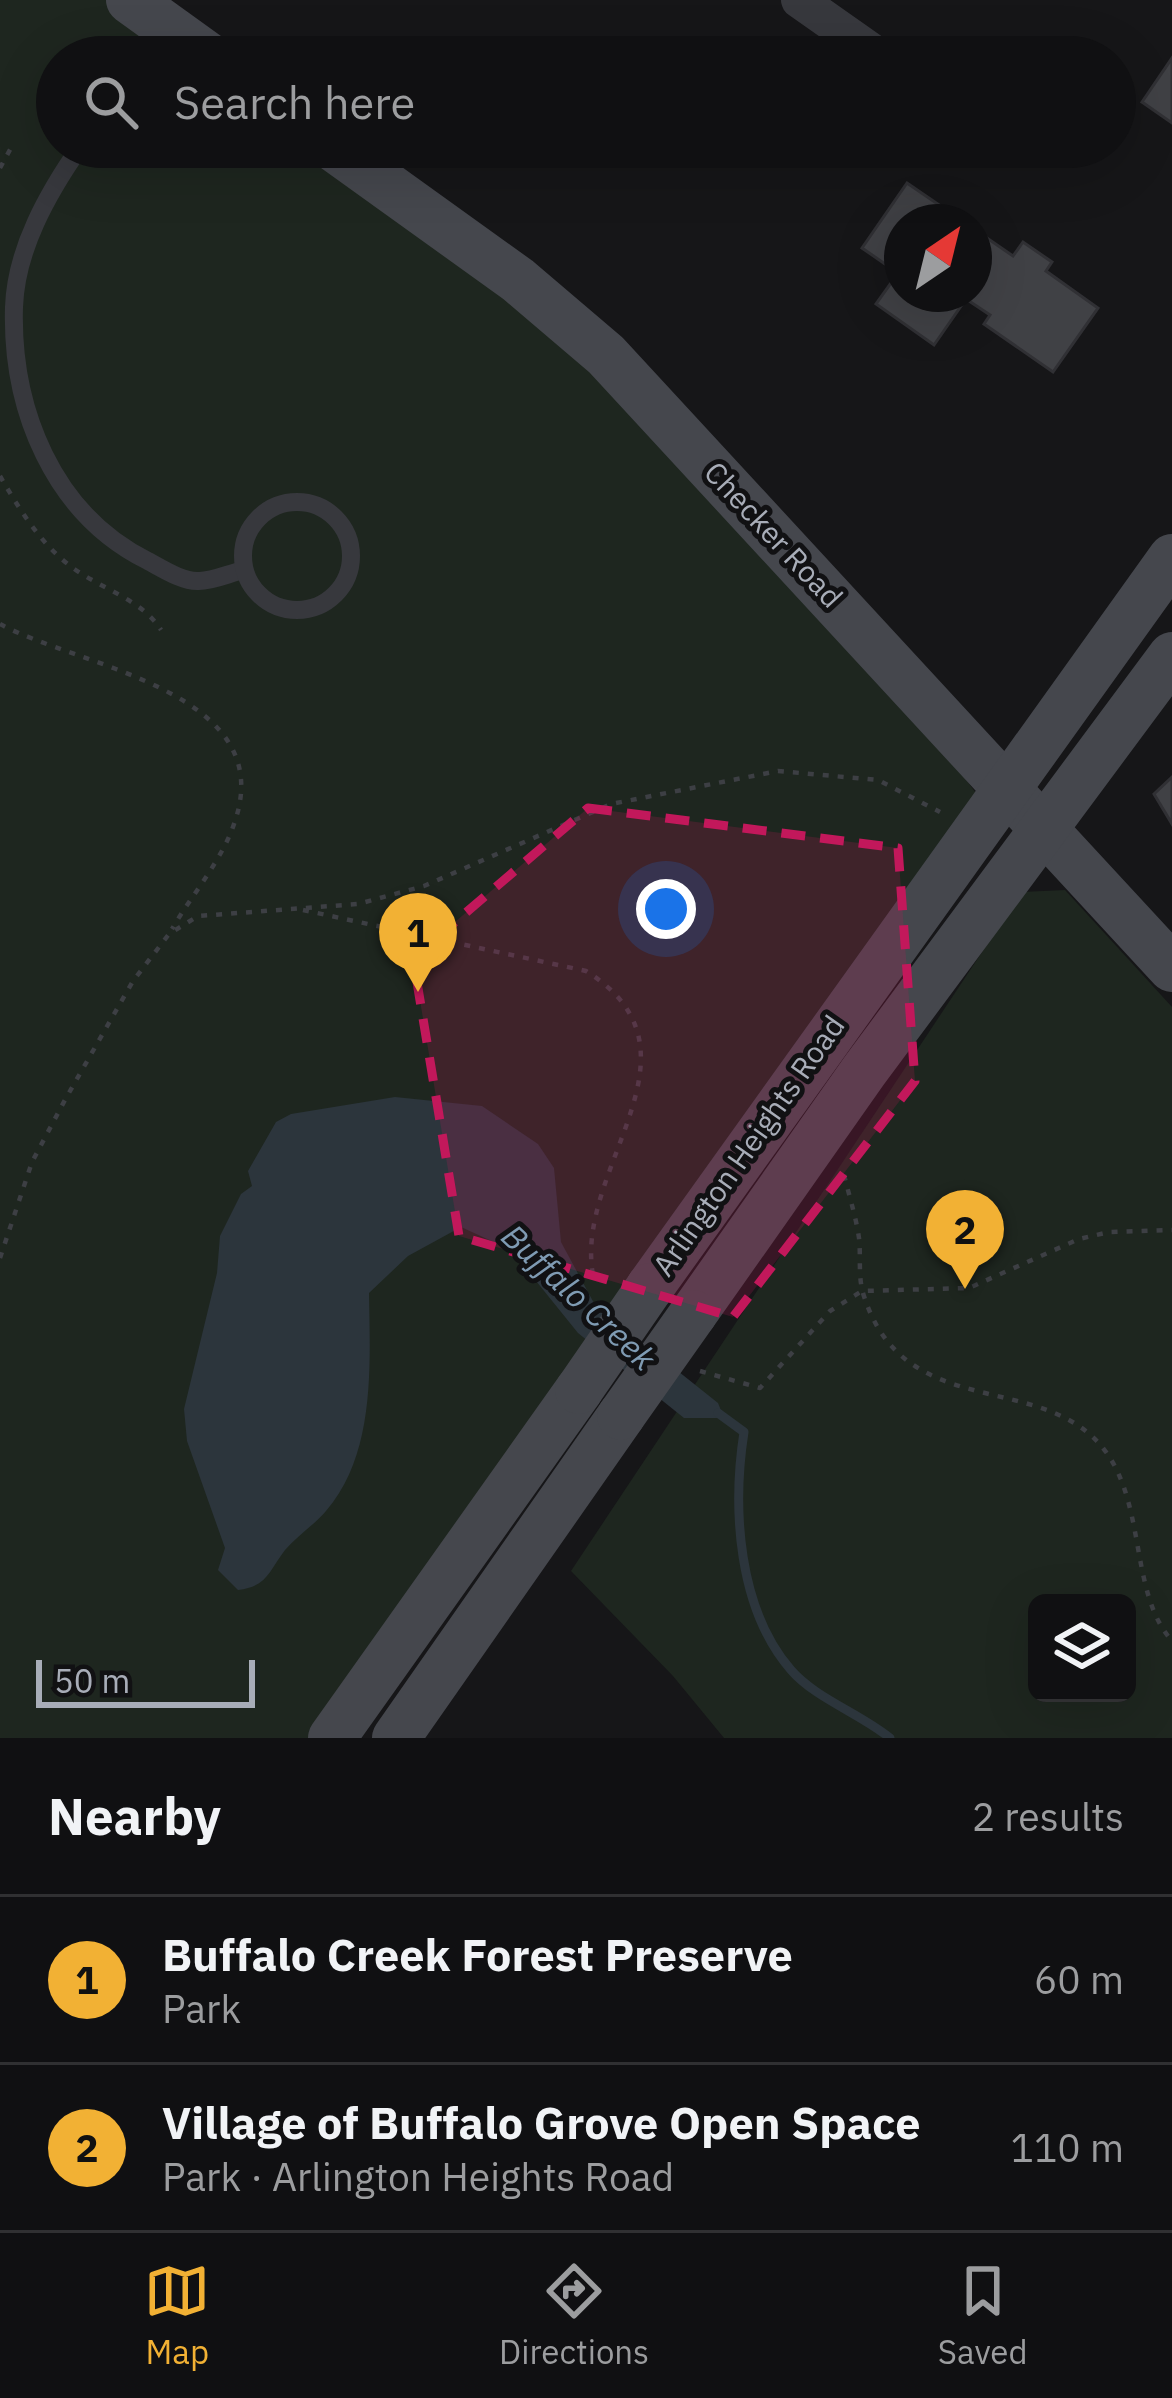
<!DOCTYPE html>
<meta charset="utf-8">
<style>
:root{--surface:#101012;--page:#1e1e20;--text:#f1f3f6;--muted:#9c9d9f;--line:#303032;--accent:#f2b134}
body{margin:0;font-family:"IBM Plex Sans",sans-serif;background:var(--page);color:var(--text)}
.controls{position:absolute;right:36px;bottom:36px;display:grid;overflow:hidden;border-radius:18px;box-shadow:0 12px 48px #0002}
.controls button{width:108px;height:108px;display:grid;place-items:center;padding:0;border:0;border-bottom:3px solid var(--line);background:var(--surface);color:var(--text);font:60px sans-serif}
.compass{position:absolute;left:884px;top:204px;width:108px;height:108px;border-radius:50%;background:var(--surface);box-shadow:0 12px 48px #0002;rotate:35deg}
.scale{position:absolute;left:36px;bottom:30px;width:219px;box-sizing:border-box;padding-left:12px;border:6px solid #a8adb8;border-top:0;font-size:33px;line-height:42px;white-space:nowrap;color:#a8adb8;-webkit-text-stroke:9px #111113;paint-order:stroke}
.you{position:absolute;left:666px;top:909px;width:42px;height:42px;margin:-30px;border:9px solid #fff;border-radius:50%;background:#1a73e8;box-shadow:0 0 0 18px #1a73e833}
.badge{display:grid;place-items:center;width:78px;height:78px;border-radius:50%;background:var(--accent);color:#111;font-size:39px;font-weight:700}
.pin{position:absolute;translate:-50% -99px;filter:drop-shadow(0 3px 6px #0008)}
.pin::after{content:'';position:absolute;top:63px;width:42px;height:36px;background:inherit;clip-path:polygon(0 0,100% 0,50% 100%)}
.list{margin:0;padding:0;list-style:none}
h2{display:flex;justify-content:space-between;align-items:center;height:156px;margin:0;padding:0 48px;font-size:51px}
h2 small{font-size:39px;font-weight:400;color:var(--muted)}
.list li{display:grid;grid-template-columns:78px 1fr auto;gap:36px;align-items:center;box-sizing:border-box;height:168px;padding:0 48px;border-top:3px solid var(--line)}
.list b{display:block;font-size:45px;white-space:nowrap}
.list p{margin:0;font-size:39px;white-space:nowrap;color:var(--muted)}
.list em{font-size:39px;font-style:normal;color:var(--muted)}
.icon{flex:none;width:66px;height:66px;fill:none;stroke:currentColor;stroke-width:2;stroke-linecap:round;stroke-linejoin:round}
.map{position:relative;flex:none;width:1172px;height:1738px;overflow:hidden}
.search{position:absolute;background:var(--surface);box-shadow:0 12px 48px #0002;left:36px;right:36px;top:36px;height:132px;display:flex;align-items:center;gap:30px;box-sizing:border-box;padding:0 42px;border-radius:66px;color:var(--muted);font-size:45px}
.sheet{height:492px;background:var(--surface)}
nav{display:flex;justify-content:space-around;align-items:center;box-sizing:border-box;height:168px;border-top:3px solid var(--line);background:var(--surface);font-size:33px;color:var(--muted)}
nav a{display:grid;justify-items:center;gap:6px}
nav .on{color:var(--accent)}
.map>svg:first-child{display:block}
</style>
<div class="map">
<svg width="1172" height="1738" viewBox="0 0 1172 1738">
<rect width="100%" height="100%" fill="#161618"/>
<g fill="#1e261f" fill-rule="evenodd">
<path d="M 0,0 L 106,0 L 185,57 L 57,57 L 57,147 L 312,147 L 546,321 L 884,671 L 976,793 L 939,852 L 732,1132 L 310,1738 L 0,1738 Z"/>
<path d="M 1065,890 L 1172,1007 L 1172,1738 L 724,1738 L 673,1676 L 571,1571 L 1022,892 ZM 1037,1603 L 1127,1603 L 1127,1693 L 1037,1693 Z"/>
</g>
<path fill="#2c353c" d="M 395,1097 L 482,1106 L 538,1144 L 554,1168 L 561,1242 L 595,1305 L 718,1403 L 724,1418 L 684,1418 L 578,1333 L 511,1250 L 461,1227 L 408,1256 L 369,1293 C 370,1364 376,1453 326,1511 C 314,1525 297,1536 285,1550 C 269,1571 267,1587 238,1590 L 218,1570 L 225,1548 L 187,1441 L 184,1409 L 217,1273 L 220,1236 L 241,1194 L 252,1186 L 248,1171 L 276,1122 L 291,1114 Z"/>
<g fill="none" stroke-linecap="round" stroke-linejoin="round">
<path stroke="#2c353c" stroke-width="9" d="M 718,1413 L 744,1432 C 732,1509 738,1609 791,1670 C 815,1698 861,1714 890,1738"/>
</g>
<g fill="#404145" stroke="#303034" stroke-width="3">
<path d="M 1172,58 L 1172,123 L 1142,102 Z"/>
<path d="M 907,183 L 964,222 L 902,222 L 902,294 L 974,294 L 974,229 L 1013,256 L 1023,242 L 1052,262 L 1046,271 L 1098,308 L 1053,372 L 984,324 L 990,315 L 966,299 L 934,345 L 876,304 L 898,273 L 862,248 Z"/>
<path d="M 1172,777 L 1172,824 L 1154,794 Z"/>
</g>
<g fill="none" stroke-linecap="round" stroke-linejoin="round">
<g stroke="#3d3f44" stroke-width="4.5" stroke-dasharray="6 9" stroke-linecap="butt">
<path d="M 0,168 L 12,146"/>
<path d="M 0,476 C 18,507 40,543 69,565 C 98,588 142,599 161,630"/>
<path d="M 0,624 C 79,667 282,691 234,824 C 222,860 191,896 172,929"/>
<path d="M 303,910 L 586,971 C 717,1053 569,1171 594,1280"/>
<path d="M 844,1175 C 849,1195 856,1217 859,1238 C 861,1255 858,1276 863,1293 C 903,1426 1045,1368 1106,1452 C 1146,1507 1130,1594 1172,1641"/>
<path d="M 0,1258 L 32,1162 L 66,1098 L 133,981 L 169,934 L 198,916 L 358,904 L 424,886 L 611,804 L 778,771 L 878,780 L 940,812"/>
<path d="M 700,1371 L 760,1388 L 830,1311 L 862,1291 L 969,1288 L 1079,1239 L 1109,1232 L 1172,1230"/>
</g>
<g stroke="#37383d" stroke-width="18">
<path d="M 143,57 L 163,29"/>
<path d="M 80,147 C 48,193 16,249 14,307 C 11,409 53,514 148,561 C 163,569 183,582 199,581 C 213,581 230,573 244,570"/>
<circle cx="297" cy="556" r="54"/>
</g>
<path stroke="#37383d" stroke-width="36" d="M 799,0 L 870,50"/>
<g stroke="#45474d" stroke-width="48">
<path d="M 130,0 L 209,57"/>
<path d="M 333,147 L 518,280 L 606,355 L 1172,968"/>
<path d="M 650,1287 L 1172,558"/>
<path d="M 693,1314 L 864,1071 L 1172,656"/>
<path d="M 332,1738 L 579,1390"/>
<path d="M 396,1738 L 621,1416"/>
</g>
<g stroke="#45474d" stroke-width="48">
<path d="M 579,1390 L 650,1287"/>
<path d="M 621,1416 L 693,1314"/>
</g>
</g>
<path fill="#c2185b" fill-opacity="0.2" stroke="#c2185b" stroke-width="9" stroke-dasharray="24 15" stroke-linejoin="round" d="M 588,808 L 898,848 L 915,1081 L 733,1317 L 459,1236 L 413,958 Z"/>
<g text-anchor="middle" stroke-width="10" stroke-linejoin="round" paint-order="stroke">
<g font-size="30" fill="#a8adb8" stroke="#111113">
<text transform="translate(773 535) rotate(47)" y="10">Checker Road</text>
<text transform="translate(749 1146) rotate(-55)" y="10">Arlington Heights Road</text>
</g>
<g font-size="33" font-style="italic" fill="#7f9bb3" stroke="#111113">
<text transform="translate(579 1297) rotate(43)" y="12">Buffalo Creek</text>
</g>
</g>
</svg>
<div class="controls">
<button><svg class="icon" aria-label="layers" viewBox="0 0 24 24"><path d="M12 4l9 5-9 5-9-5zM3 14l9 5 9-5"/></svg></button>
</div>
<svg class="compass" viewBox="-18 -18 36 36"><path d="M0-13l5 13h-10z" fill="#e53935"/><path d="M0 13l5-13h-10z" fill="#9c9d9f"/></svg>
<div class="scale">50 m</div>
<div class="you"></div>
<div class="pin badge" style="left:418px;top:992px">1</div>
<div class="pin badge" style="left:965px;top:1289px">2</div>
<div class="search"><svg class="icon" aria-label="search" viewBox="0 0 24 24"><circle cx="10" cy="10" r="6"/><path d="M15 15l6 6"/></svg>Search here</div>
</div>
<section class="sheet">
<h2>Nearby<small>2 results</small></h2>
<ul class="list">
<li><span class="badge">1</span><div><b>Buffalo Creek Forest Preserve</b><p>Park</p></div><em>60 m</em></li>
<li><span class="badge">2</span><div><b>Village of Buffalo Grove Open Space</b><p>Park · Arlington Heights Road</p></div><em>110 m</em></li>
</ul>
</section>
<nav>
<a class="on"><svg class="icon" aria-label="map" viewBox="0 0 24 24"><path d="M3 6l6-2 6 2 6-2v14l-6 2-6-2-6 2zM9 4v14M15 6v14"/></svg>Map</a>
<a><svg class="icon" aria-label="directions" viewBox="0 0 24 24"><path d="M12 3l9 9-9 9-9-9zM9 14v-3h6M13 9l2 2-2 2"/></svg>Directions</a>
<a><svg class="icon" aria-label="saved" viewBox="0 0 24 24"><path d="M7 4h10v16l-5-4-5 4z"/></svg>Saved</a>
</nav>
